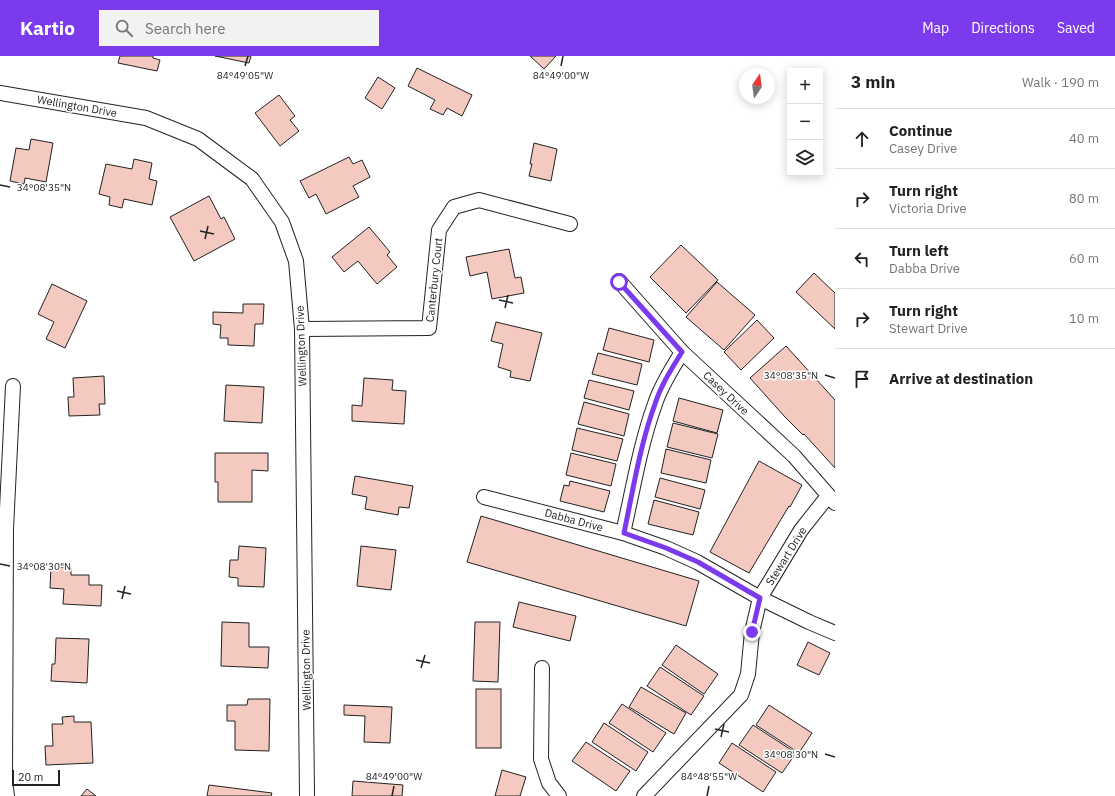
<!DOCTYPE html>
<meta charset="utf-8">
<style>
:root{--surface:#fff;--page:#f2f2f2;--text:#202124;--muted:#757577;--line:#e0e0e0;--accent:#7c3aed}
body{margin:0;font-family:"IBM Plex Sans",sans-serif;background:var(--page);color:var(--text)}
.controls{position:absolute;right:12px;top:12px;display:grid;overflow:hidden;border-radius:0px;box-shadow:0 2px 10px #0003}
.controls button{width:36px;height:36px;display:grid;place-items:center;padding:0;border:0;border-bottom:1px solid var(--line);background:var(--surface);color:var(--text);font:20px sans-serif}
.compass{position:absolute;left:739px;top:12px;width:36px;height:36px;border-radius:50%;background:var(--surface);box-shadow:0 2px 10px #0003;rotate:13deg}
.scale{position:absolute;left:12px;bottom:10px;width:48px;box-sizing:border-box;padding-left:4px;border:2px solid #222;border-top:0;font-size:11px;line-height:14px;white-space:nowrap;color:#222;-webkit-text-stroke:3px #fff;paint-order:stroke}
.stop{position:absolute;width:12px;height:12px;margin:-9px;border:3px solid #7c3aed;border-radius:50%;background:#fff}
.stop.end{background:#7c3aed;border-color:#fff;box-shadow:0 1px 4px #0008}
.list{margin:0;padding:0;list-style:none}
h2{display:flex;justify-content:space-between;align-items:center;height:52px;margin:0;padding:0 16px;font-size:17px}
h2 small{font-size:13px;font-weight:400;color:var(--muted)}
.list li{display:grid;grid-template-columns:26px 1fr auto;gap:12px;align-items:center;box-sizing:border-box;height:60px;padding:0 16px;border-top:1px solid var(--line)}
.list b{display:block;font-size:15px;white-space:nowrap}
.list p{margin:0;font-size:13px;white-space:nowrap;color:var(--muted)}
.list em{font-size:13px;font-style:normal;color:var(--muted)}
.icon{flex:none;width:22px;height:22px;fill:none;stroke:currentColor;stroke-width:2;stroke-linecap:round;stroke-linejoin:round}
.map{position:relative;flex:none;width:835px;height:740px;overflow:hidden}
header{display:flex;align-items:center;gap:24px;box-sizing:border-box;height:56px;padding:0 20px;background:var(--accent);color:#fff}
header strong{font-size:19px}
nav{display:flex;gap:22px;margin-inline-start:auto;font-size:14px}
.search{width:280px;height:36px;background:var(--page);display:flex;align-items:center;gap:10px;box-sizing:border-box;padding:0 14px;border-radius:0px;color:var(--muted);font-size:15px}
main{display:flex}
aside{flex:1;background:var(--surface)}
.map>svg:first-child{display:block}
</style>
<header>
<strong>Kartio</strong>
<div class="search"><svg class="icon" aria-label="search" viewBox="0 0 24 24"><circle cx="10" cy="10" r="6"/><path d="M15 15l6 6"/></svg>Search here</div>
<nav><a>Map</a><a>Directions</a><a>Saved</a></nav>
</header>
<main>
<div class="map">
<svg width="835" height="740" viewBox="0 0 835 740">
<rect width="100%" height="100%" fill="#fff"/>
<g fill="#f3c9c0" stroke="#222">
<path d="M 120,0 L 153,0 L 153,2 L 160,4 L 157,15 L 118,7 Z"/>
<path d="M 215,0 L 251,0 L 249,7 Z"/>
<path d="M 530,0 L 556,0 L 544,13 Z"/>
<path d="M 417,12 L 472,39 L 462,60 L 447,52 L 443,59 L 430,53 L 435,44 L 408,30 Z"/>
<path d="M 378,21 L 395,32 L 382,53 L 365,42 Z"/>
<path d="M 279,39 L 295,60 L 290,64 L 299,75 L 280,90 L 255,57 Z"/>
<path d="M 31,83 L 53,87 L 46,126 L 25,122 L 24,128 L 10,125 L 16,92 L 29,94 Z"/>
<path d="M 534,87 L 557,93 L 551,125 L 529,120 L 532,108 L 530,108 Z"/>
<path d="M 349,101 L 353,108 L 362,104 L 370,121 L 353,130 L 359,141 L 326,158 L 316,138 L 309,142 L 300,125 Z"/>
<path d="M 134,103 L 152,107 L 149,123 L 157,125 L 152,149 L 124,143 L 122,152 L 109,149 L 110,141 L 99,138 L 106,108 L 132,113 Z"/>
<path d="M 209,140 L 221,163 L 224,161 L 235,183 L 194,205 L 170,161 Z"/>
<path d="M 369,171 L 390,196 L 387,199 L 397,211 L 377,228 L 358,205 L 344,216 L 332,201 Z"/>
<path d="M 681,189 L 718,224 L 686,257 L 650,221 Z"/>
<path d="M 509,193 L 515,222 L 521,221 L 524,237 L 492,243 L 487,216 L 470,220 L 466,201 Z"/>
<path d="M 814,217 L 835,237 L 835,273 L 796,236 Z"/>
<path d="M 717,226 L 755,259 L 724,294 L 686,261 Z"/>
<path d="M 52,228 L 87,245 L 65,292 L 46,283 L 54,266 L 38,258 Z"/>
<path d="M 243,248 L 264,248 L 263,268 L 255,268 L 254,290 L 228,289 L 228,282 L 220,282 L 221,269 L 213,268 L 213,256 L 243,257 Z"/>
<path d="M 757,264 L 774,282 L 741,314 L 724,296 Z"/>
<path d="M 496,266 L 542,277 L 530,325 L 510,321 L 511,315 L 498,311 L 503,288 L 491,285 Z"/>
<path d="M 609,272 L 654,284 L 649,306 L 603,294 Z"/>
<path d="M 786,290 L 835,344 L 835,412 L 804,378 L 803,379 L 785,361 L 750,322 Z"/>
<path d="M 598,297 L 642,308 L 637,329 L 592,318 Z"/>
<path d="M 104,320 L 105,348 L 99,348 L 100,359 L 69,360 L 68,341 L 74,341 L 73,322 Z"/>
<path d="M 364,322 L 393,324 L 392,334 L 406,335 L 404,368 L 352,365 L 352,349 L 362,350 Z"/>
<path d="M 589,324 L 634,335 L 629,354 L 584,342 Z"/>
<path d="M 226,329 L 264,331 L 262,367 L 224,365 Z"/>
<path d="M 679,342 L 723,354 L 717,377 L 673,365 Z"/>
<path d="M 584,346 L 629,358 L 624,380 L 578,368 Z"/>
<path d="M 673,367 L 718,378 L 712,402 L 667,391 Z"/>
<path d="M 577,372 L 623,383 L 617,405 L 572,394 Z"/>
<path d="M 666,393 L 711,404 L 706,427 L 661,417 Z"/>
<path d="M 215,397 L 268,397 L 268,415 L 252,414 L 252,446 L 218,446 L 218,426 L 215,426 Z"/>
<path d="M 571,397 L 616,408 L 611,430 L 566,419 Z"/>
<path d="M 759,405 L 802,429 L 790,451 L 789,450 L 749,517 L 710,496 Z"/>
<path d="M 355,420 L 413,430 L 409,452 L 399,451 L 398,459 L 365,453 L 367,441 L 352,438 Z"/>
<path d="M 660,422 L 705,434 L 700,453 L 655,441 Z"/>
<path d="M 570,425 L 610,435 L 604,456 L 560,445 L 564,429 L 569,430 Z"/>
<path d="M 654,444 L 699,456 L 693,479 L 648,468 Z"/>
<path d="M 481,460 L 699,525 L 686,570 L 467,506 Z"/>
<path d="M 239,490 L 266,492 L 264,531 L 238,530 L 238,522 L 229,521 L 230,504 L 238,504 Z"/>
<path d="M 361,490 L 396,494 L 391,534 L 357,530 Z"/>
<path d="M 51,511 L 71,512 L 71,519 L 89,519 L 89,529 L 102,529 L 101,550 L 63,548 L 64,533 L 50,532 Z"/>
<path d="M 519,546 L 576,560 L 570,585 L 513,571 Z"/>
<path d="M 222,566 L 249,567 L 249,591 L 269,591 L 268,612 L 221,610 Z"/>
<path d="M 475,566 L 500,566 L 498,626 L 473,625 Z"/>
<path d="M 56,582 L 89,583 L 87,627 L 51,625 L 52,608 L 55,608 Z"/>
<path d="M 808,586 L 830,597 L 819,619 L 797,609 Z"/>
<path d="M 676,589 L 718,618 L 704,638 L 662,609 Z"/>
<path d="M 660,611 L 704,640 L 691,659 L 647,630 Z"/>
<path d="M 641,631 L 686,657 L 674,678 L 629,651 Z"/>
<rect x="476" y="633" width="25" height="59"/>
<path d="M 248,643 L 270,643 L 269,695 L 235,694 L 235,665 L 227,665 L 227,649 L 247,649 Z"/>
<path d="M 622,648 L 666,677 L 653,696 L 609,667 Z"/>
<path d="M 344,649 L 392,651 L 390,687 L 364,686 L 365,660 L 344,659 Z"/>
<path d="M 769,649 L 812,677 L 799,697 L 756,669 Z"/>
<path d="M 74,660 L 74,666 L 91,666 L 93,707 L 46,709 L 45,690 L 53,690 L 52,668 L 63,668 L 62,661 Z"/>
<path d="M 604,667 L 648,696 L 636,715 L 592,686 Z"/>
<path d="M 753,669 L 796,697 L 782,717 L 739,689 Z"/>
<path d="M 586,686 L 630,715 L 616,735 L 572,705 Z"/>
<path d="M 732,687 L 776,716 L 763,736 L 719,707 Z"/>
<path d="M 502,714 L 526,721 L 520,740 L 495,740 Z"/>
<path d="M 353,725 L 403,729 L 402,740 L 352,740 Z"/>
<path d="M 209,729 L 272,737 L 271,740 L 207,740 Z"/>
<path d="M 87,733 L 96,740 L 81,740 Z"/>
</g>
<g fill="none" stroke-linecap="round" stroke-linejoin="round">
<g stroke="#222" stroke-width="16">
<g id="minor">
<path d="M 0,37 L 146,62 L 198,83 L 252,123 L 282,166 L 296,205 L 302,273 L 307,740"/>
<path d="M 619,225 L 682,296 L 794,400 L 835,447"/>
<path d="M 302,273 L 429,272 L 439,174 L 454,151 L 479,144 L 570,168"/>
<path d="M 484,441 L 623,477 L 666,492 L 697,506 L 760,542 L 809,566 L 835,577"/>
<path d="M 623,477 C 633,434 640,389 655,348 C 661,329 672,313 682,296"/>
<path d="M 542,612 L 541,703 L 549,727 L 559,740"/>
<path d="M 7,740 L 5,725 L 6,473 L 13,330"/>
<path d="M 644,740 L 741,639 L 748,618 L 752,576 L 760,542 L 801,474 L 828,440"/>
</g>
</g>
<use href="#minor" stroke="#fff" stroke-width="14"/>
</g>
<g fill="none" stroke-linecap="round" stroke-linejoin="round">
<path stroke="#7c3aed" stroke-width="5" d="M 619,226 L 682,296 C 672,312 661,329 655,348 C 640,389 633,434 624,477 L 666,492 L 698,506 L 760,542 L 752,576"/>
</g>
<path fill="none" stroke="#222" stroke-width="1.5" d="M 245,10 L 248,0M 561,10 L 563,0M 0,129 L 10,131M 200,175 L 214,178M 205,183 L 208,170M 499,244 L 513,247M 505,252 L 508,239M 825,319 L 835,322M 0,508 L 10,510M 117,535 L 131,538M 122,543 L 125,530M 416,604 L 430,607M 421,612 L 425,599M 715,673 L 729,676M 721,681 L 724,668M 825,698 L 835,701M 392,740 L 394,730M 707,740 L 709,730"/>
<g text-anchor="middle" stroke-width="3" stroke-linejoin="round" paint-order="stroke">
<g font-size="11" fill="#222" stroke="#fff">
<text transform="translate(77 50) rotate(10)" y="4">Wellington Drive</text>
<text transform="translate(434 224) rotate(-84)" y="4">Canterbury Court</text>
<text transform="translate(301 290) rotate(-92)" y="4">Wellington Drive</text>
<text transform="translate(726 337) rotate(43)" y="4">Casey Drive</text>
<text transform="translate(574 464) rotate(15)" y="4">Dabba Drive</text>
<text transform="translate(786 500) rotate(-58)" y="4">Stewart Drive</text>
<text transform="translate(306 614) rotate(-91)" y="4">Wellington Drive</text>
</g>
</g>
<g font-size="10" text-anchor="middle" fill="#222" stroke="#fff" stroke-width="3" stroke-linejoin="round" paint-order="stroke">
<text x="245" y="23">84°49'05"W</text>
<text x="561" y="23">84°49'00"W</text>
<text x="44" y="135">34°08'35"N</text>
<text x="791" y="323">34°08'35"N</text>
<text x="44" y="514">34°08'30"N</text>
<text x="791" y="702">34°08'30"N</text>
<text x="394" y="724">84°49'00"W</text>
<text x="709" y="724">84°48'55"W</text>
</g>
</svg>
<div class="controls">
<button>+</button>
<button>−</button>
<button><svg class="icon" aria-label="layers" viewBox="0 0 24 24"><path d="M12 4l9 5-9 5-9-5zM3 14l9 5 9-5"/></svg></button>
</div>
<svg class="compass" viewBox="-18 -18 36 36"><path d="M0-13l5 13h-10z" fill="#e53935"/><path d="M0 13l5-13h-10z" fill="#757577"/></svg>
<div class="scale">20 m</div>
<div class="stop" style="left:619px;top:226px"></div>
<div class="stop end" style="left:752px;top:576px"></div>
</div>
<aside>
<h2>3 min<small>Walk · 190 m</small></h2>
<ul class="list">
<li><svg class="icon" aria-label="ahead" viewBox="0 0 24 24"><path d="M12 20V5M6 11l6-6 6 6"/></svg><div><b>Continue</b><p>Casey Drive</p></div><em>40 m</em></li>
<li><svg class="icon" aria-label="right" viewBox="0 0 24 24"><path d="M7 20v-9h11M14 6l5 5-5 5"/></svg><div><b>Turn right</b><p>Victoria Drive</p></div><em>80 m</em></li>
<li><svg class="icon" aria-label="left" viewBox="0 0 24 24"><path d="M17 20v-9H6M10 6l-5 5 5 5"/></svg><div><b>Turn left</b><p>Dabba Drive</p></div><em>60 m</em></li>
<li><svg class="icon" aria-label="right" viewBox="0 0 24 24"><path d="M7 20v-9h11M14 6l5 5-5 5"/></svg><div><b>Turn right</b><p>Stewart Drive</p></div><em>10 m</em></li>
<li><svg class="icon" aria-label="arrive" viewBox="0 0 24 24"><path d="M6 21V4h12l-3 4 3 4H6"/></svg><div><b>Arrive at destination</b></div></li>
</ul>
</aside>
</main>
